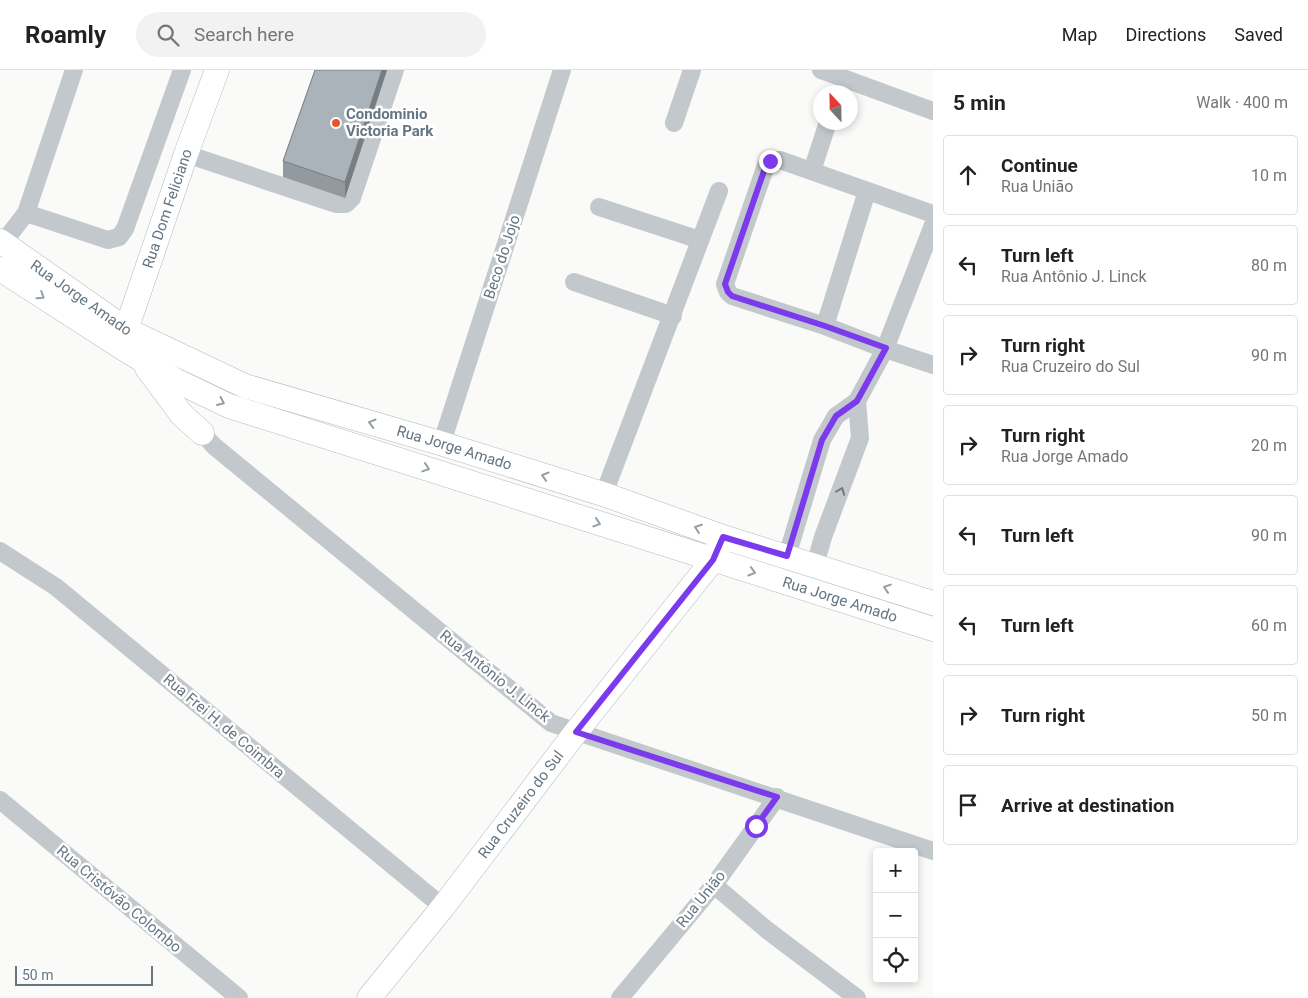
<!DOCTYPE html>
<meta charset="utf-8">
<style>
:root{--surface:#fff;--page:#f2f2f2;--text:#222;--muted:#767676;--line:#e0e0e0}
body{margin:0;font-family:Roboto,sans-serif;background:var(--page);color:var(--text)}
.controls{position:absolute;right:15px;bottom:15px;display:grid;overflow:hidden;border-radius:5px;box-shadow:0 2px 8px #0003}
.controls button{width:45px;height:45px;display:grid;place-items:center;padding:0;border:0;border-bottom:1px solid var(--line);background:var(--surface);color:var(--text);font:25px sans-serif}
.compass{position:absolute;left:813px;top:15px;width:45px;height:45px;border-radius:50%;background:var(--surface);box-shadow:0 2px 8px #0003;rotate:338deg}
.scale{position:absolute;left:15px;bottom:12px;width:138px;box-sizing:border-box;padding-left:5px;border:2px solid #657683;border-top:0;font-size:14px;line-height:18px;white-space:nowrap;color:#657683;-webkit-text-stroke:4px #fff;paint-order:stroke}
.stop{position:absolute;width:15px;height:15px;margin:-11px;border:4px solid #7c3aed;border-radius:50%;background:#fff}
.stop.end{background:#7c3aed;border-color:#fff;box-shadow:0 1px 5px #0008}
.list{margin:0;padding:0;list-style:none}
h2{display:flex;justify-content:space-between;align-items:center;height:65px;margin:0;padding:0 20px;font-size:21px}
h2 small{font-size:16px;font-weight:400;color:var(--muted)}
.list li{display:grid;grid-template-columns:32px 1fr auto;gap:15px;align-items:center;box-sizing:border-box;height:80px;margin:0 10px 10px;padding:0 10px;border:1px solid var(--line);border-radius:5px}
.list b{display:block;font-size:19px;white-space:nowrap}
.list p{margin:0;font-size:16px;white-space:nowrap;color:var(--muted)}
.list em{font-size:16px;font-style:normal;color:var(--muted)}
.icon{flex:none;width:28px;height:28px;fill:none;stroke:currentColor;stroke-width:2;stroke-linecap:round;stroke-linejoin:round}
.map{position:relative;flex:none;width:933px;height:928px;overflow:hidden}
header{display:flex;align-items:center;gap:30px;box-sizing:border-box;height:70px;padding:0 25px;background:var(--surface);border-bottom:1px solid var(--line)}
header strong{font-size:24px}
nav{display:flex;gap:28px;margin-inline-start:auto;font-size:18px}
.search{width:350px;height:45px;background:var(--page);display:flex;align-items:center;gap:12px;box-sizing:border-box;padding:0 18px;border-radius:28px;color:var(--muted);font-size:19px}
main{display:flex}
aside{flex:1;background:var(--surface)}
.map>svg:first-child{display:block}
</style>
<header>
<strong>Roamly</strong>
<div class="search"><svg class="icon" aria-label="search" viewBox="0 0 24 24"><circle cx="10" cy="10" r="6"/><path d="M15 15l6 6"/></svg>Search here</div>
<nav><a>Map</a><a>Directions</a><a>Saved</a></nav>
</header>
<main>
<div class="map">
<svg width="933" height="928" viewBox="0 0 933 928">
<rect width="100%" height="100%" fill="#fafaf8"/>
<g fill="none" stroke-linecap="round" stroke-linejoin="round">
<g stroke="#b3babf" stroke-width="25">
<g id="secondary">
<path id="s1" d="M 0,171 L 127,260 L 245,316 L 440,373 L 606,425 L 723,467 L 933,533"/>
<path id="s2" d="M 0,199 L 121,277 L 177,311 L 229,336 L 933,559"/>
<path id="s3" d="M 122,272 L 186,84 L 217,0"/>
<path d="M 147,298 L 182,345 L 202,363"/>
<path id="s4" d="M 369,928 L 443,837 L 576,662 L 713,490 L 718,477"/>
</g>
</g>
<g stroke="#c3c8cc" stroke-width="18">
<path d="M 821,0 L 933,41"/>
<path d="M 674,53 L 692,0"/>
<path d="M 186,84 L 336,134 L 346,134 L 352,128 L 395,0"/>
<path d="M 812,101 L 828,52"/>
<path d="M 599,137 L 700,170"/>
<path d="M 26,143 L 108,170 L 119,167 L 125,159 L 182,0"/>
<path d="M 933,155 L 885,279 L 933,295"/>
<path d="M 3,173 L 26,143 L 74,0"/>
<path d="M 574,212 L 673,246"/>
<path d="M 825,256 L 867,121"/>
<path d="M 195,352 L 202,363 L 214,376 L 551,653 L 933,781"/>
<path d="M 440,373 L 445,363 L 562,0"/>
<path d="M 606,425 L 608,413 L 719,121"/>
<path d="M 0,481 L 56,517 L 443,837"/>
<path d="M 787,486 L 822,370 L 836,346 L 857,331 L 885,279 L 825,256 L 732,226 L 728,222 L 725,214 L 765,98 L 769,91 L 780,90 L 933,144"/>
<path d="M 815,495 L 823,467 L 860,368 L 857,331"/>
<path d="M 0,730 L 239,928"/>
<path d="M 714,815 L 767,860 L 857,928"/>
<path d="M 620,928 L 714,815 L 777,727"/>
</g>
<use href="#secondary" stroke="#fff" stroke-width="24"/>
</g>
<path fill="#929a9f" d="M 315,0 L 387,0 L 345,128 L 283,107 L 283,91 Z"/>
<path fill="#777d82" d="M 382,0 L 387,0 L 345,128 L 345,112 Z"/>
<path fill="#aab3b9" stroke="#777d82" d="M 315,0 L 382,0 L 345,112 L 283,91 Z"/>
<defs><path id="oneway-chevron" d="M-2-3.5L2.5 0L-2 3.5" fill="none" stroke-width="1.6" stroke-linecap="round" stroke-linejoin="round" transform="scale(1.25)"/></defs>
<g stroke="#939fa8">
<use href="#oneway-chevron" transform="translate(41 226) rotate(33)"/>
<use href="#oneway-chevron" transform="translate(221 332) rotate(25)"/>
<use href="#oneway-chevron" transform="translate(372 353) rotate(-164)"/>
<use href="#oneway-chevron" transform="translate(426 398) rotate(18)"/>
<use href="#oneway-chevron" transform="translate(545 406) rotate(-163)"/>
<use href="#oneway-chevron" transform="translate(597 453) rotate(18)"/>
<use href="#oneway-chevron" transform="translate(698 458) rotate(-160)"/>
<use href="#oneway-chevron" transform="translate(752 502) rotate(17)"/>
<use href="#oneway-chevron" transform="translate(887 518) rotate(-162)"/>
</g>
<use stroke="#6a7a87" href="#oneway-chevron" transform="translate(841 421) rotate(-69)"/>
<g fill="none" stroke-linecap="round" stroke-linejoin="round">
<path stroke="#7c3aed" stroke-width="6" d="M 756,756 L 777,727 L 576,662 L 713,490 L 723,467 L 787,486 L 822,370 L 836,346 L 857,331 L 886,278 L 825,256 L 732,226 L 728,222 L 725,214 L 765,98 L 770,91"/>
</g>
<circle fill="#e4572e" stroke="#fff" stroke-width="2" cx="336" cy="53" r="5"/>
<g text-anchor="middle" stroke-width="5" stroke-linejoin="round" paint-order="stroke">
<g font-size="15" font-weight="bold" fill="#657683" stroke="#fff" text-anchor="start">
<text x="346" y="49">Condominio<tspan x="346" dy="17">Victoria Park</tspan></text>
</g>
<g font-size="15" fill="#657683" stroke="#fff">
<text dy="5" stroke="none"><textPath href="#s3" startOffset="141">Rua Dom Feliciano</textPath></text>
<text transform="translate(502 187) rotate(-72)" y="5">Beco do Jojo</text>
<text dy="5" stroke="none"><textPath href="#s1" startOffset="99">Rua Jorge Amado</textPath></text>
<text dy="5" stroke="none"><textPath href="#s1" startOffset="504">Rua Jorge Amado</textPath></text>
<text dy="5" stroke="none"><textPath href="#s2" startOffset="908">Rua Jorge Amado</textPath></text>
<text transform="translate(495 606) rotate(39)" y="5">Rua Antônio J. Linck</text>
<text transform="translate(224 656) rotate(40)" y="5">Rua Frei H. de Coimbra</text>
<text dy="5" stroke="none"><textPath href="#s4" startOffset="246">Rua Cruzeiro do Sul</textPath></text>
<text transform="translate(119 829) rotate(40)" y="5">Rua Cristóvão Colombo</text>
<text transform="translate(701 829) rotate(-51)" y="5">Rua União</text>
</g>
</g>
</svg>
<div class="controls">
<button>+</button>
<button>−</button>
<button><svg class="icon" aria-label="locate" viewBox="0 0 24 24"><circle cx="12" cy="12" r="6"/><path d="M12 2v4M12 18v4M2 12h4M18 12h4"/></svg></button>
</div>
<svg class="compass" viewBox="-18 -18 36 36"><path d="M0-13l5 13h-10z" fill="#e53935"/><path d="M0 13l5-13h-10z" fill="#767676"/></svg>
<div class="scale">50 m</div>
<div class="stop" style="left:756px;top:756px"></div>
<div class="stop end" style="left:770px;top:91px"></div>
</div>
<aside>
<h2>5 min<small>Walk · 400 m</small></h2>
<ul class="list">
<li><svg class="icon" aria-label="ahead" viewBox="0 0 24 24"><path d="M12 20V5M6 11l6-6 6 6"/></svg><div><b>Continue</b><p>Rua União</p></div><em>10 m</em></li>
<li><svg class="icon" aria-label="left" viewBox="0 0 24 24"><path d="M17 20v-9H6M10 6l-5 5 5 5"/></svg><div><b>Turn left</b><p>Rua Antônio J. Linck</p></div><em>80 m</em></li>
<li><svg class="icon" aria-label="right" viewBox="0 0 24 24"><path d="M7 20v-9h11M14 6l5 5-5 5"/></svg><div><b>Turn right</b><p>Rua Cruzeiro do Sul</p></div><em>90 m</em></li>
<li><svg class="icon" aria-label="right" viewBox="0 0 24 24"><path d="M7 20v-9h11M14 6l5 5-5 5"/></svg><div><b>Turn right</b><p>Rua Jorge Amado</p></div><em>20 m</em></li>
<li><svg class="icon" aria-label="left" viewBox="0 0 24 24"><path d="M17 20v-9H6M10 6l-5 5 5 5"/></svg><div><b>Turn left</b></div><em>90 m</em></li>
<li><svg class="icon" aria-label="left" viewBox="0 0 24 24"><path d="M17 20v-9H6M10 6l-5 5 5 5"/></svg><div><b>Turn left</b></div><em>60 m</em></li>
<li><svg class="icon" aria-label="right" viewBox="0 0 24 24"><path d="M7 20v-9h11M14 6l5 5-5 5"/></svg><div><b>Turn right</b></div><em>50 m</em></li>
<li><svg class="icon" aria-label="arrive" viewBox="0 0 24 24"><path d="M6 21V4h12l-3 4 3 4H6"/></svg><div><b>Arrive at destination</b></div></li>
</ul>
</aside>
</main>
